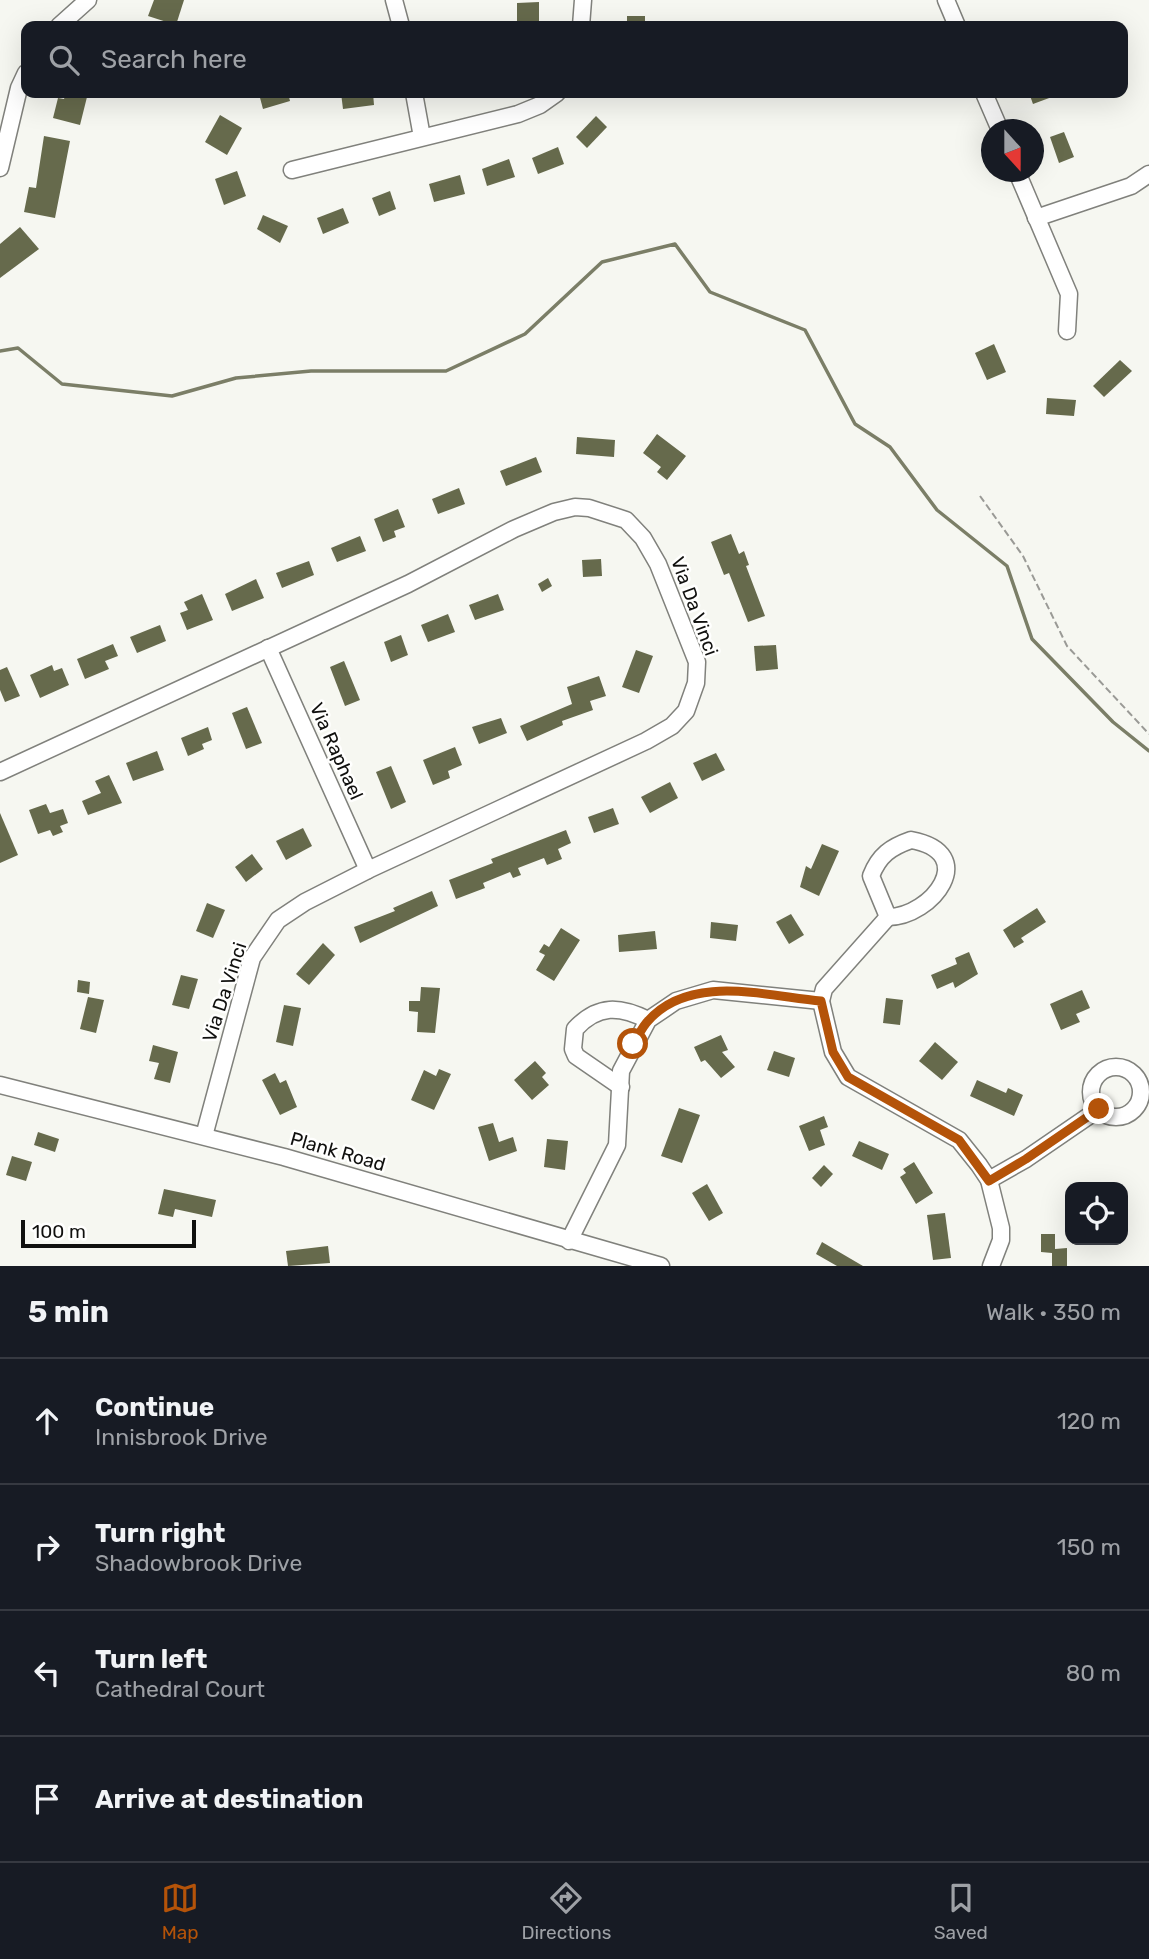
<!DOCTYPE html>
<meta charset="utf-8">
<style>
:root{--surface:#171b24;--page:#20242c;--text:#f1f3f6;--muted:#9ea1a6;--line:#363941;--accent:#b45309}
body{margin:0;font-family:Rubik,sans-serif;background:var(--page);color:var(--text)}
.controls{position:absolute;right:21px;bottom:21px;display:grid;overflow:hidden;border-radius:14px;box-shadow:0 7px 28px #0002}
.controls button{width:63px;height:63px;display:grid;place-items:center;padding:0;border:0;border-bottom:2px solid var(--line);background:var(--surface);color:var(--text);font:35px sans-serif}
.compass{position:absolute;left:981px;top:119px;width:63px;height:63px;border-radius:50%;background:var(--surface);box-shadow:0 7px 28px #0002;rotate:159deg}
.scale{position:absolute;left:21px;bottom:18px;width:175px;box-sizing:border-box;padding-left:7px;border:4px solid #10100e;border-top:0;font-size:19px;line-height:24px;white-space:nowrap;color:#10100e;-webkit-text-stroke:5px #fffffe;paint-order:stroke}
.stop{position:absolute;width:21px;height:21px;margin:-16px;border:5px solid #b45309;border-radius:50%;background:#fff}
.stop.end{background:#b45309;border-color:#fff;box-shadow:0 2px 7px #0008}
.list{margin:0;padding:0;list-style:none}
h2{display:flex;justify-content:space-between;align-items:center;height:91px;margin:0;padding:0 28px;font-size:30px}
h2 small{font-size:23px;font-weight:400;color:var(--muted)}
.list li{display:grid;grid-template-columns:46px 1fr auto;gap:21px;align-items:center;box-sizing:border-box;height:126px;padding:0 28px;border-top:2px solid var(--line)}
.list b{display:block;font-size:26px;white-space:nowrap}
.list p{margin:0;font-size:23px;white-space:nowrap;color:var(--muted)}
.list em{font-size:23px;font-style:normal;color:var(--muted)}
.icon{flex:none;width:38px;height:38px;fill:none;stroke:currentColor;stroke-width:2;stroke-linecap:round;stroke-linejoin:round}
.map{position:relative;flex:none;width:1149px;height:1266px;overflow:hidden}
.search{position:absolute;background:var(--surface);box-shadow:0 7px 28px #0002;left:21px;right:21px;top:21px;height:77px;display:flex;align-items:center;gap:18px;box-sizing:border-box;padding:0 24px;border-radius:14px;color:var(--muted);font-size:26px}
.sheet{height:595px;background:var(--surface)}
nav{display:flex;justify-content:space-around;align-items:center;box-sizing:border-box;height:98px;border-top:2px solid var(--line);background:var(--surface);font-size:19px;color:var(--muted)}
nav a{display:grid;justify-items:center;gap:4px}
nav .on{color:var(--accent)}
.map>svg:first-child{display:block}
</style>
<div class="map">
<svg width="1149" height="1266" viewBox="0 0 1149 1266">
<rect width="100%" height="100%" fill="#f6f7f1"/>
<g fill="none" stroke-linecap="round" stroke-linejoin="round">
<path stroke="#7b7e67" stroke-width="3.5" d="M 0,351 L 18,348 L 62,384 L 172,396 L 236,378 L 311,371 L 446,371 L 525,334 L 602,262 L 675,244 L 710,292 L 805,330 L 855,424 L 890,447 L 937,510 L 1007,566 L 1032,639 L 1113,722 L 1149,751"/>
</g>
<g fill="#666a4c">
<path d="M 154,0 L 184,0 L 176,25 L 148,16 Z"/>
<path d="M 539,2 L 539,26 L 517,26 L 517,3 Z"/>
<rect x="627" y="16" width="18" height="10"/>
<path d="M 66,93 L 88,93 L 80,125 L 53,118 L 58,98 L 64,99 Z"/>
<path d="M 264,93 L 288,93 L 290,101 L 263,109 L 259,94 Z"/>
<path d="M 341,93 L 373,93 L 374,105 L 343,109 Z"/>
<path d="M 1029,93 L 1059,93 L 1060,94 L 1033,104 Z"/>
<path d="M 220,115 L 242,128 L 227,155 L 205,142 Z"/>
<path d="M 596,116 L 607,127 L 587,148 L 576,137 Z"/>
<path d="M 1064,132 L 1074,157 L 1059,163 L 1050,137 Z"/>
<path d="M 44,136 L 70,141 L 55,218 L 24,212 L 29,187 L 36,188 Z"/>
<path d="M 558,147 L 564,164 L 538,174 L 532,158 Z"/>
<path d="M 509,159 L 515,177 L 487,186 L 482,169 Z"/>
<path d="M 237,171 L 246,196 L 224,205 L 215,179 Z"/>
<path d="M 460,175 L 465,194 L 434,202 L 429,184 Z"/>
<path d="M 390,191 L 396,209 L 379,216 L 372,198 Z"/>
<path d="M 343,208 L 349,223 L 323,234 L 317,218 Z"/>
<path d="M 263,215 L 288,226 L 280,243 L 257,229 Z"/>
<path d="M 20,227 L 39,249 L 0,278 L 0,244 Z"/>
<path d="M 994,344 L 1006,372 L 987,380 L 975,353 Z"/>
<path d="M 1120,360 L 1132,371 L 1104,397 L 1093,386 Z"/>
<path d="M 1047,398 L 1076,400 L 1074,416 L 1046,414 Z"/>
<path d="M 657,434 L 686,456 L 667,480 L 657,472 L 661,467 L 643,453 Z"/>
<path d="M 577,437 L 615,440 L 614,457 L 576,454 Z"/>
<path d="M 536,457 L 542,472 L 506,486 L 500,471 Z"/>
<path d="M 459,488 L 465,504 L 438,514 L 432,499 Z"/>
<path d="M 398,509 L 405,527 L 394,531 L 396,537 L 383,542 L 374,519 Z"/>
<path d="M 731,534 L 739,554 L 744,551 L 749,565 L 746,566 L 765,616 L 748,622 L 729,573 L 724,575 L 711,542 Z"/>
<path d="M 360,536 L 366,551 L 337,562 L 331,548 Z"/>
<path d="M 601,559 L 602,576 L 583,577 L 582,560 Z"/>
<path d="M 309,561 L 314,575 L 282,588 L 276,573 Z"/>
<path d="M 548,578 L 552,586 L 542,592 L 538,584 Z"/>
<path d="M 256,579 L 264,598 L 232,611 L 225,594 Z"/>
<path d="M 202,594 L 213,620 L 187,630 L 180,613 L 188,610 L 184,602 Z"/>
<path d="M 498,594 L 504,610 L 475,620 L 469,605 Z"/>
<path d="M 448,614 L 455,632 L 428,642 L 421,625 Z"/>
<path d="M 160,625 L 166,641 L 137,653 L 130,637 Z"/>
<path d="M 401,635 L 408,655 L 391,662 L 384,642 Z"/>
<path d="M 113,644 L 118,656 L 105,661 L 109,669 L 85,679 L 77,659 Z"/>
<path d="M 776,645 L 778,669 L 756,671 L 754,646 Z"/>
<path d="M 636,650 L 653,656 L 639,693 L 622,687 Z"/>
<path d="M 344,661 L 360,700 L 345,706 L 330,667 Z"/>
<path d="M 52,665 L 54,671 L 62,668 L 69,685 L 40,698 L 30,675 Z"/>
<path d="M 7,667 L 20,696 L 5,702 L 0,690 L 0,670 Z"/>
<path d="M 599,676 L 606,696 L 590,701 L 593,710 L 562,721 L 563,725 L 527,741 L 520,726 L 572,704 L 567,687 Z"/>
<path d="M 247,707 L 262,743 L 246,749 L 232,713 Z"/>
<path d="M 501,718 L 507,733 L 479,744 L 472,727 Z"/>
<path d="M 208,727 L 212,740 L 202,744 L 204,749 L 188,756 L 181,738 Z"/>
<path d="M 455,747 L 462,765 L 448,771 L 450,778 L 433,785 L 423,760 Z"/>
<path d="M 157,751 L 164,770 L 133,781 L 126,763 Z"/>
<path d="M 716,753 L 725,770 L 702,781 L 693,763 Z"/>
<path d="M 391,766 L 406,802 L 391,809 L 376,772 Z"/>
<path d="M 109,775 L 122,803 L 88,815 L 82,801 L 101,793 L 95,781 Z"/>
<path d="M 670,782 L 678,798 L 650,813 L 641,797 Z"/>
<path d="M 46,804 L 50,813 L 63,809 L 68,823 L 60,826 L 63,832 L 53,836 L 50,830 L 38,834 L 29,810 Z"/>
<path d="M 613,808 L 619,824 L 594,833 L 588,817 Z"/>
<path d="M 0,813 L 18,855 L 0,863 Z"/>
<path d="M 303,828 L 312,846 L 286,860 L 276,841 Z"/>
<path d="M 566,830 L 571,843 L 558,849 L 562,859 L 547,865 L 544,858 L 518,868 L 521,875 L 513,878 L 510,872 L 483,883 L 485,888 L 456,899 L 449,880 L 493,863 L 491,859 Z"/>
<path d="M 822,844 L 839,851 L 819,896 L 800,887 L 806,866 L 811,869 Z"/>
<path d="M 252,854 L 263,869 L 246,882 L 235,867 Z"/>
<path d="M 432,891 L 438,906 L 360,943 L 354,927 L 395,911 L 393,908 Z"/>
<path d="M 207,903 L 225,910 L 213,938 L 196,931 Z"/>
<path d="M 1037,908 L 1046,922 L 1021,938 L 1024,942 L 1014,948 L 1003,930 Z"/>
<path d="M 791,914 L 804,935 L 789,944 L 776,922 Z"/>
<path d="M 711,922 L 738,925 L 736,941 L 710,938 Z"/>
<path d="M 561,928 L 580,940 L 554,981 L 536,970 L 545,955 L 539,952 L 544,944 L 549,947 Z"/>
<path d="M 655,931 L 657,949 L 619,952 L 618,935 Z"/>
<path d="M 323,943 L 335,955 L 309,985 L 296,974 Z"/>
<path d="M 969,952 L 978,974 L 955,988 L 953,982 L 937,989 L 931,975 L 957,964 L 955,958 Z"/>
<path d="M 181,975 L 198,979 L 189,1009 L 172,1005 Z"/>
<path d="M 78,980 L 90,982 L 89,994 L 77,992 Z"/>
<path d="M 421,987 L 440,988 L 435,1033 L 417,1032 L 418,1012 L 409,1011 L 409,1001 L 420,1001 Z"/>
<path d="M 1082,990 L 1090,1008 L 1076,1014 L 1080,1022 L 1061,1030 L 1050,1004 Z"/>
<path d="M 88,997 L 104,1000 L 96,1033 L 80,1029 Z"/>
<path d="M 886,998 L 903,1000 L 900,1025 L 883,1023 Z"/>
<path d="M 284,1005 L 301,1008 L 293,1046 L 276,1042 Z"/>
<path d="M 721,1035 L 728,1050 L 722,1052 L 735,1067 L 721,1078 L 705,1060 L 701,1062 L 694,1047 Z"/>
<path d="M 935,1042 L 958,1062 L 942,1080 L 919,1061 Z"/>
<path d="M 153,1045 L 178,1052 L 170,1083 L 154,1079 L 159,1063 L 149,1061 Z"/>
<path d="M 774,1051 L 795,1058 L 789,1077 L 767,1070 Z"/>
<path d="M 535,1061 L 546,1073 L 542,1077 L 549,1085 L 532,1100 L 514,1080 Z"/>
<path d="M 439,1069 L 451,1074 L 434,1110 L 411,1100 L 424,1070 L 436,1076 Z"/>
<path d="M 275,1073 L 280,1083 L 286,1080 L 297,1107 L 280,1115 L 262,1080 Z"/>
<path d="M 977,1080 L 1006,1093 L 1008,1088 L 1023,1095 L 1014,1116 L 970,1096 Z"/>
<path d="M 679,1108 L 700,1115 L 682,1163 L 661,1156 Z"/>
<path d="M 824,1116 L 828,1127 L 820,1130 L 825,1145 L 809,1151 L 799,1126 Z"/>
<path d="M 493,1123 L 499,1142 L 513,1137 L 517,1151 L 489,1161 L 478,1127 Z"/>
<path d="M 38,1132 L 59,1139 L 55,1152 L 34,1145 Z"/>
<path d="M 547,1139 L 568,1141 L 565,1170 L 544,1167 Z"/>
<path d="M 859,1141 L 889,1154 L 882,1170 L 852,1156 Z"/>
<path d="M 12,1156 L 32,1162 L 26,1181 L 6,1175 Z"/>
<path d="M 914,1162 L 933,1193 L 916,1204 L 900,1177 L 906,1173 L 903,1169 Z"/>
<path d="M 824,1165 L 833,1174 L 821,1187 L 812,1178 Z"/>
<path d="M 707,1184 L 723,1213 L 709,1221 L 692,1193 Z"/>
<path d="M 164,1189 L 216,1200 L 212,1217 L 175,1209 L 173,1217 L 158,1214 Z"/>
<path d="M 945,1213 L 951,1258 L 933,1260 L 927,1215 Z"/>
<path d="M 1041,1234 L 1055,1234 L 1055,1249 L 1067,1248 L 1067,1266 L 1052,1266 L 1052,1253 L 1041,1252 Z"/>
<path d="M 822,1242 L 863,1266 L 837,1266 L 816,1254 Z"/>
<path d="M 328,1246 L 330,1263 L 288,1266 L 286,1251 Z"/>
</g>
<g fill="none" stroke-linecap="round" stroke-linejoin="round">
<g stroke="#80817c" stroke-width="19">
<g id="minor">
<path d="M 394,0 L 401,26"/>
<path d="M 946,0 L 957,26"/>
<path d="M 59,26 L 88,0"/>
<path d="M 581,26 L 583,0"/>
<path d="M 414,93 L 422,137"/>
<path d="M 984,93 L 1000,130"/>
<path d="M 0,168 L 19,88 L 26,73"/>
<path d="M 292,170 L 518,114 L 540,105 L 557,93"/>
<path d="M 1017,172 L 1069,294 L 1067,331"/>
<path d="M 1036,218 L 1131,186 L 1149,174"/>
<path d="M 268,648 L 368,870"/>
<path d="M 0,772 L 408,584 L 514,529 L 554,512 L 575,507 L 589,508 L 626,520 L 643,538 L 658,564 L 697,662 L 696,683 L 686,711 L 672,726 L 646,741 L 368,870 L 305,902 L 278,920 L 252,958 L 204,1136"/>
<path d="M 911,840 C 981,853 932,917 888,917 L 871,876 C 879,855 891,847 911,840 Z"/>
<path d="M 888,917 L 824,989 L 821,1001 L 833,1052 L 848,1077 L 959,1140 L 979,1165 L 989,1180 L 1001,1228 L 1001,1240 L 991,1266"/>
<circle cx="1116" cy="1092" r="25"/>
<path d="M 0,1085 L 284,1157 L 661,1266"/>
<path d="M 621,1087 L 576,1056 L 573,1049 L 575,1029 C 598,1004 620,1006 648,1020"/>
<path d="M 989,1180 L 1026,1159 L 1099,1109"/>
<path d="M 569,1241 L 617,1145 L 621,1071 L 648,1020 L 676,1001 L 713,990 L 821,1001"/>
</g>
</g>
<path stroke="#9a9a96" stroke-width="2" stroke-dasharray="7 3.5" stroke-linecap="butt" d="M 980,496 L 1023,556 L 1067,646 L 1149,734"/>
<use href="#minor" stroke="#fff" stroke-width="16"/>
</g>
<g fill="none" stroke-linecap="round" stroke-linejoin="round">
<path stroke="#b45309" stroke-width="9" d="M 633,1044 C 638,1037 642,1027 648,1021 C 690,973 766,996 821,1001 L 833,1052 L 848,1077 L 959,1140 L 989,1181 L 1026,1159 L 1099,1109"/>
</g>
<g text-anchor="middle" stroke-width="5" stroke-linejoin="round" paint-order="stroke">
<g font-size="19" fill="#10100e" stroke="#fffffe">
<text transform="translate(695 606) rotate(70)" y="7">Via Da Vinci</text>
<text transform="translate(337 751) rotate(66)" y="7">Via Raphael</text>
<text transform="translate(224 992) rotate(-72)" y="7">Via Da Vinci</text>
<text transform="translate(338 1151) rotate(16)" y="7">Plank Road</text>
</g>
</g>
</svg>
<div class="controls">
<button><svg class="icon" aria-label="locate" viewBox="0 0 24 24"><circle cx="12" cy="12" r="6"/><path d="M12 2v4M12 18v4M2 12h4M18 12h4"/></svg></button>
</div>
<svg class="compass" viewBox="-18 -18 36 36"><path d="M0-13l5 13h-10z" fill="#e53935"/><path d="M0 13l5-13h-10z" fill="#9ea1a6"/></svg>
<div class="scale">100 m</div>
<div class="stop" style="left:633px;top:1044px"></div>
<div class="stop end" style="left:1099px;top:1109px"></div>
<div class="search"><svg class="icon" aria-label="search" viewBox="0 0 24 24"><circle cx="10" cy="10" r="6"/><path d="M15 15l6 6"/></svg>Search here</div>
</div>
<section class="sheet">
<h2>5 min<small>Walk · 350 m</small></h2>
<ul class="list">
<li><svg class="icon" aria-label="ahead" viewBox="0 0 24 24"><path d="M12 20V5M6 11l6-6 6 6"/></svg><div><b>Continue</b><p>Innisbrook Drive</p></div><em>120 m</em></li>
<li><svg class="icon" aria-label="right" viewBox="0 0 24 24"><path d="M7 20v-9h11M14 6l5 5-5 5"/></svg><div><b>Turn right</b><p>Shadowbrook Drive</p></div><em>150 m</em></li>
<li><svg class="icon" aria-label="left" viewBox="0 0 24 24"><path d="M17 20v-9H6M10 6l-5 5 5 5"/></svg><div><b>Turn left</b><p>Cathedral Court</p></div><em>80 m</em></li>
<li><svg class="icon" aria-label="arrive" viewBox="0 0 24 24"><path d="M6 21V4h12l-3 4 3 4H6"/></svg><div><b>Arrive at destination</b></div></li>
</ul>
</section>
<nav>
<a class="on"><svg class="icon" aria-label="map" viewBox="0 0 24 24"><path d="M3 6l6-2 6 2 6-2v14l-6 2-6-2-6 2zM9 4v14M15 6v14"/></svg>Map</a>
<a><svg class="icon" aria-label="directions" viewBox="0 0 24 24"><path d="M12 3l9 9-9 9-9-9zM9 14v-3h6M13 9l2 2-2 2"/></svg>Directions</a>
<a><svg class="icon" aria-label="saved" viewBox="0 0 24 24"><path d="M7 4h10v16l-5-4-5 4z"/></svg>Saved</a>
</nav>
